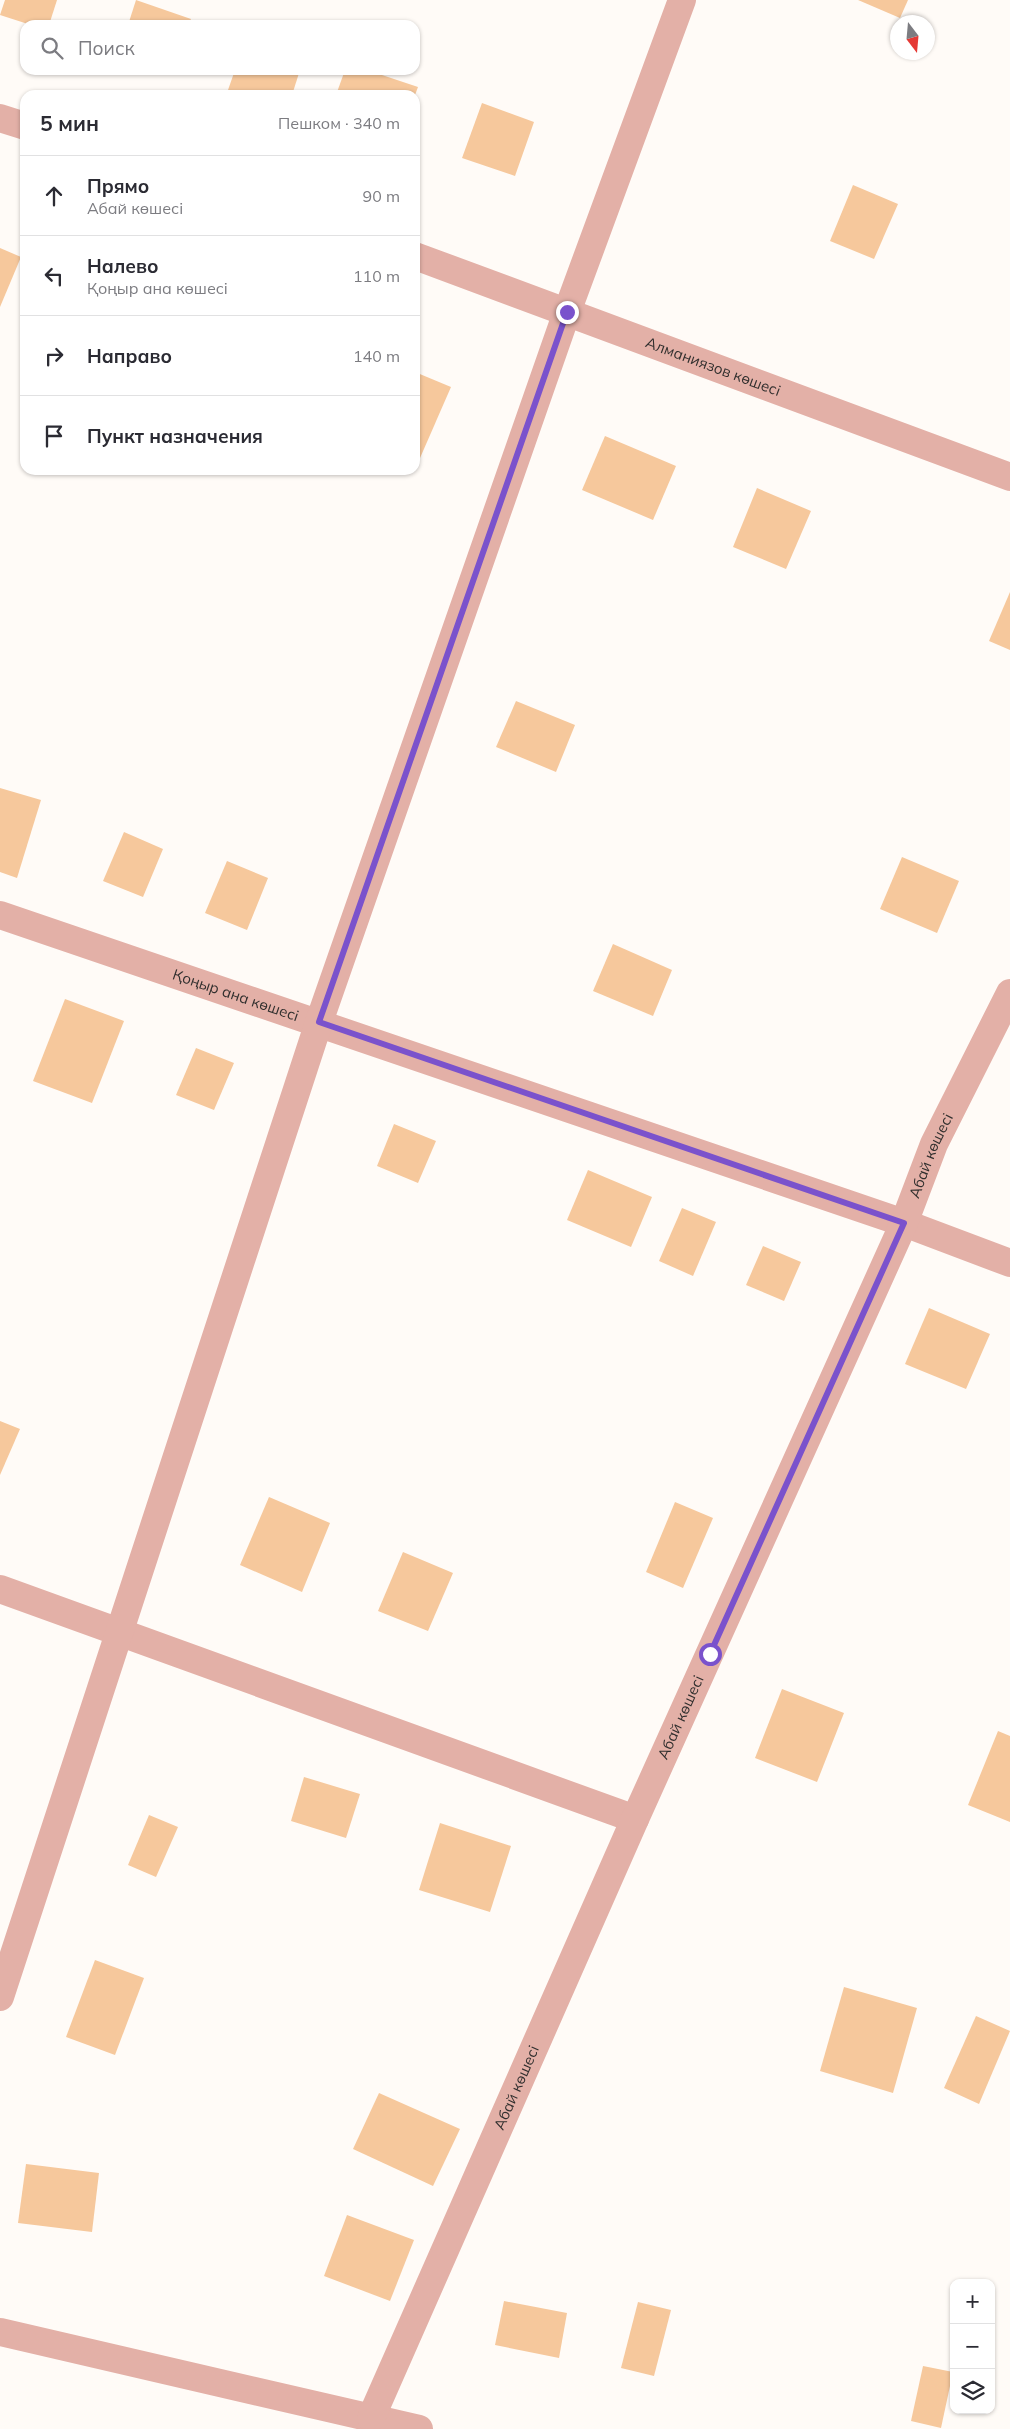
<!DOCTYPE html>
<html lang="ru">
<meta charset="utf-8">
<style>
:root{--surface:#fff;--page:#f7f7f7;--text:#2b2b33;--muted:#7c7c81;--line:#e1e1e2}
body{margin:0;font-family:Mulish,sans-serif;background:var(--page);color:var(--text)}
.controls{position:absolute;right:15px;bottom:15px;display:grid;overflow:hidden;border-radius:10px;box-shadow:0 1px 4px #0004}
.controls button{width:45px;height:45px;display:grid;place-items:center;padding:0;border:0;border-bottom:1px solid var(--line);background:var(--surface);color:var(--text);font:25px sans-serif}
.compass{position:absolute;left:890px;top:15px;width:45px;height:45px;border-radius:50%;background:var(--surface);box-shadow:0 1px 4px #0004;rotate:164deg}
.stop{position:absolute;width:15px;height:15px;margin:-11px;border:4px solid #7a52cc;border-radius:50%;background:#fff}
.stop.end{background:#7a52cc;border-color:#fff;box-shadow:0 1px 5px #0008}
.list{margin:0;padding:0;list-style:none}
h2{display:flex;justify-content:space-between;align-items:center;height:65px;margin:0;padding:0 20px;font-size:21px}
h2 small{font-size:16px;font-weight:400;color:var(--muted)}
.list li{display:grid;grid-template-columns:32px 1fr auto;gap:15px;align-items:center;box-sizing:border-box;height:80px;padding:0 20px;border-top:1px solid var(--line)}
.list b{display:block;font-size:19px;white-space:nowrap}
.list p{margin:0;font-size:16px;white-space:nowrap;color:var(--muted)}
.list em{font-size:16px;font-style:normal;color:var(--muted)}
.icon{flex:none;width:28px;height:28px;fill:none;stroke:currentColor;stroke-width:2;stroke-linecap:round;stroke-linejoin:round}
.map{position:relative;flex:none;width:1010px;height:2429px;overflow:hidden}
.search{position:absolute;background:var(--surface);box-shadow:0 1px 4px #0004;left:20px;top:20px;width:400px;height:55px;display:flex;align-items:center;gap:12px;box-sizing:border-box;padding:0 18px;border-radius:15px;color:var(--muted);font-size:19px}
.panel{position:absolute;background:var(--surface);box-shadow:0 1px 4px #0004;left:20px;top:90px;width:400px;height:385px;border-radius:15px}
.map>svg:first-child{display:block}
</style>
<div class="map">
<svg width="1010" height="2429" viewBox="0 0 1010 2429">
<rect width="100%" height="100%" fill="#fffbf7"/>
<g fill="#f6c89c">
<path d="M 5,0 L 57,0 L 49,25 L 31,25 L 0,15 Z"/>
<path d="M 136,0 L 191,19 L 188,25 L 128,25 Z"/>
<path d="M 858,0 L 908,0 L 900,18 Z"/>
<path d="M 158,70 L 173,70 L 171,75 Z"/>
<path d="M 235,70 L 300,70 L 292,95 L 243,95 L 228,90 Z"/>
<path d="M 345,70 L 367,70 L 418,87 L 415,95 L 336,95 Z"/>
<path d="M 482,103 L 534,122 L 515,176 L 462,158 Z"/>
<path d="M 853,185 L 898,204 L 874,259 L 830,241 Z"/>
<path d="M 0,248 L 21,257 L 0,307 Z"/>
<path d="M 415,372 L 451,387 L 420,458 L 415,456 Z"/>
<path d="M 605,436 L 676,466 L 653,520 L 582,490 Z"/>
<path d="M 757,488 L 811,511 L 786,569 L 733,547 Z"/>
<path d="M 1010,592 L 1010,650 L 989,641 Z"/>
<path d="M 516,701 L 575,725 L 556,772 L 496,747 Z"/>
<path d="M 0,788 L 41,800 L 17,878 L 0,872 Z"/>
<path d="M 124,832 L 163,849 L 143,897 L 103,881 Z"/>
<path d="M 902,857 L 959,881 L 937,933 L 880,909 Z"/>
<path d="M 227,861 L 268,878 L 247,930 L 205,913 Z"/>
<path d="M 613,944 L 672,970 L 653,1016 L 593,991 Z"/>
<path d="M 65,999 L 124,1021 L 92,1103 L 33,1081 Z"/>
<path d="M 196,1048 L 234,1063 L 214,1110 L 176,1095 Z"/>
<path d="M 394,1124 L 436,1141 L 418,1183 L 377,1166 Z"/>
<path d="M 588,1170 L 652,1197 L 631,1247 L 567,1220 Z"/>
<path d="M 682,1208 L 716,1222 L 693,1276 L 659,1261 Z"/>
<path d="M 763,1246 L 801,1262 L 784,1301 L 746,1285 Z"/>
<path d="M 929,1308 L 990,1334 L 966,1389 L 905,1364 Z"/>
<path d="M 0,1421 L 20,1429 L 0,1475 Z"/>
<path d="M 269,1497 L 330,1523 L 302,1592 L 240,1565 Z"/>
<path d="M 675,1502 L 713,1518 L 683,1588 L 646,1572 Z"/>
<path d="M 403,1552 L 453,1573 L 428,1631 L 378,1611 Z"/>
<path d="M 782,1689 L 844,1713 L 817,1782 L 755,1758 Z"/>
<path d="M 998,1731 L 1010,1736 L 1010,1822 L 968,1805 Z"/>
<path d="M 304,1777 L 360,1794 L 346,1838 L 291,1821 Z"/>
<path d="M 149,1815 L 178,1827 L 156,1877 L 128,1865 Z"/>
<path d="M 440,1823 L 511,1846 L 490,1912 L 419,1890 Z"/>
<path d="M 95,1960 L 144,1978 L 115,2055 L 66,2037 Z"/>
<path d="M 844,1987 L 917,2008 L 893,2093 L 820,2071 Z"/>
<path d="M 976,2016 L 1010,2031 L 979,2104 L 944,2088 Z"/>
<path d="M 379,2093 L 460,2129 L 433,2186 L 353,2149 Z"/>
<path d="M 26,2164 L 99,2173 L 92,2232 L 18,2223 Z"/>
<path d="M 347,2215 L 414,2240 L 390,2301 L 324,2276 Z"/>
<path d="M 504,2301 L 567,2313 L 559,2358 L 495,2345 Z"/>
<path d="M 638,2302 L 671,2310 L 654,2376 L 621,2368 Z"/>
<path d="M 923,2366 L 953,2372 L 941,2428 L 911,2421 Z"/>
</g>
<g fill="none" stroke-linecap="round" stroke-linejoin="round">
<g stroke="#e3b0a7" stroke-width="28">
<path d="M 0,118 L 25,126"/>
<path id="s1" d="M 415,256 L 1010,477"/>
<path id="s2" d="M 0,915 L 904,1223 L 1010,1263"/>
<path d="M 0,1589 L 635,1819"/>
<path d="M 0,1997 L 319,1022 L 567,312 L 682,0"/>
<path d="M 0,2332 L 419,2429"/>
<path id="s3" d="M 371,2418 L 635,1819 L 904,1223 L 934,1144 L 1010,993"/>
</g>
</g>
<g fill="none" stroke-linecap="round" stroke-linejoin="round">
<path stroke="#7a52cc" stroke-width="6" d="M 567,312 L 319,1022 L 904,1223 L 710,1654"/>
</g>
<g text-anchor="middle" stroke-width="4.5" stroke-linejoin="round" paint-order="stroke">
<g font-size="15" fill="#312f2e" stroke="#fff">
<text dy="5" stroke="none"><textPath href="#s1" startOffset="318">Алманиязов көшесі</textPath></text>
<text dy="5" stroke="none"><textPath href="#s2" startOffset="249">Қоңыр ана көшесі</textPath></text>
<text dy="5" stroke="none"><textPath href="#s3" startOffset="1381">Абай көшесі</textPath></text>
<text dy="5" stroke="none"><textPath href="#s3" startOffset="766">Абай көшесі</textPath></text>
<text dy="5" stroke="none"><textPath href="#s3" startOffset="361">Абай көшесі</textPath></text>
</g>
</g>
</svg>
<div class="controls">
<button>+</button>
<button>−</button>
<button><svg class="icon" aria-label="layers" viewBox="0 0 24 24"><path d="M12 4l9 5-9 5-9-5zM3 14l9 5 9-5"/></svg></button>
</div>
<svg class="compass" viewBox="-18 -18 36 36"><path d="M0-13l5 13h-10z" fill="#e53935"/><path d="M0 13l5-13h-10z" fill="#7c7c81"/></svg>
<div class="stop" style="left:710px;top:1654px"></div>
<div class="stop end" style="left:567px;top:312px"></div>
<div class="search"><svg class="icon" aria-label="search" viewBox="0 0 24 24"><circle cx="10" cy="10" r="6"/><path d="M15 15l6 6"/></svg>Поиск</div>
<section class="panel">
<h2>5 мин<small>Пешком · 340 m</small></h2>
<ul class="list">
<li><svg class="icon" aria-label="ahead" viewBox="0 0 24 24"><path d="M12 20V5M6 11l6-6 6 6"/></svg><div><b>Прямо</b><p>Абай көшесі</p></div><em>90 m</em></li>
<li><svg class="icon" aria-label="left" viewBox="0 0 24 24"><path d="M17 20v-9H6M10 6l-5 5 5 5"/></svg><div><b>Налево</b><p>Қоңыр ана көшесі</p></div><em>110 m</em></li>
<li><svg class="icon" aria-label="right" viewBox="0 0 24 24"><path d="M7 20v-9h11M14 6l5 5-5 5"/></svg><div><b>Направо</b></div><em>140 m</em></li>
<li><svg class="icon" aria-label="arrive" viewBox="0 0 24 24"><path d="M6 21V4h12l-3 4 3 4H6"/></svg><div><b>Пункт назначения</b></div></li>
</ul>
</section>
</div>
